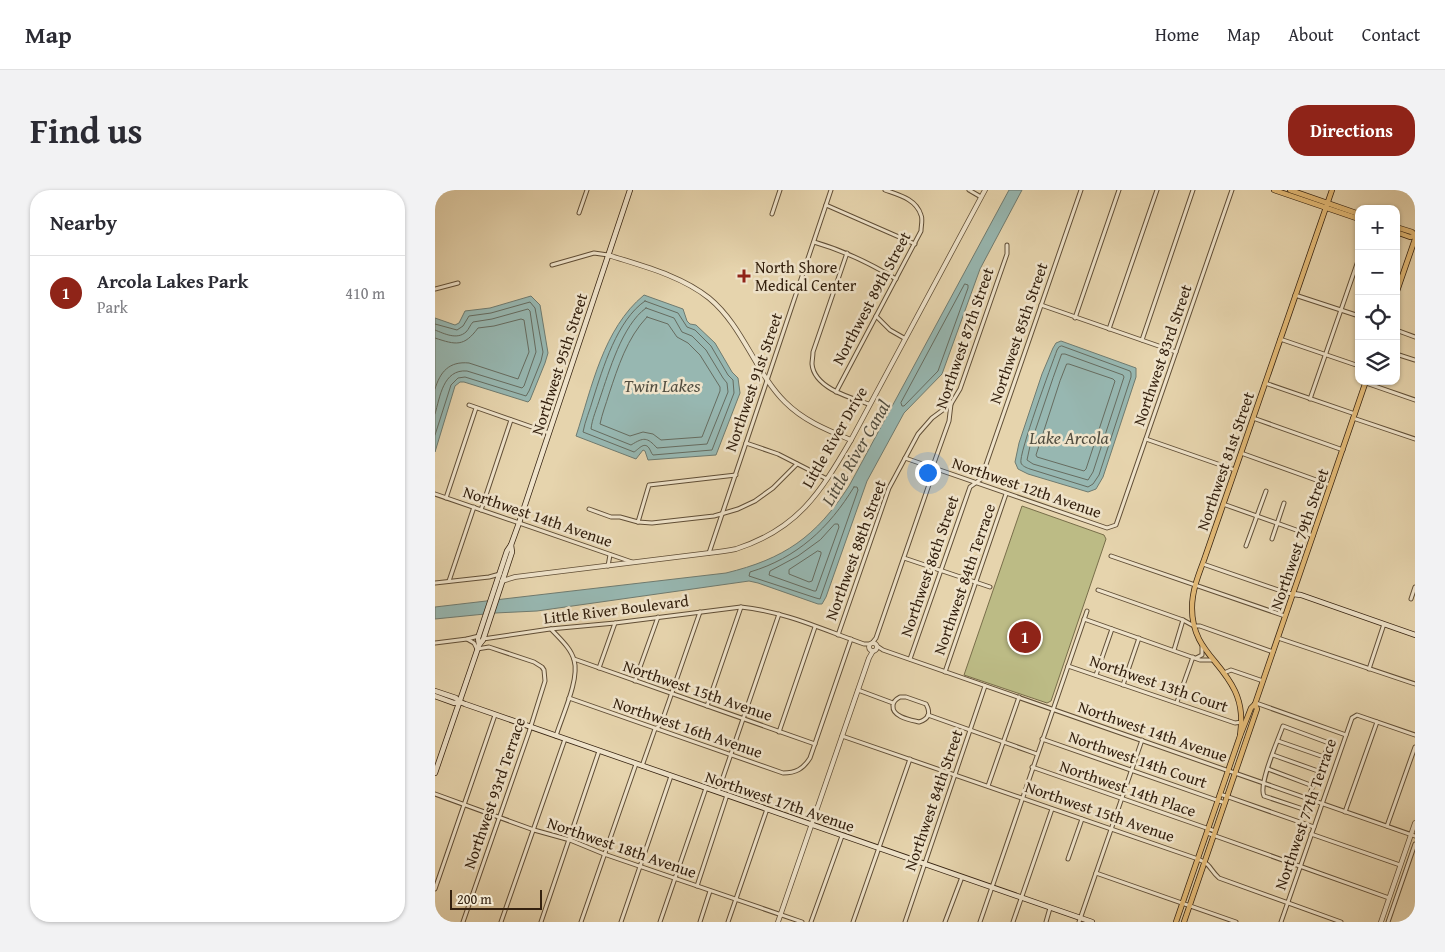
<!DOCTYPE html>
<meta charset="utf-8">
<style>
:root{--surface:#fff;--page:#f2f2f3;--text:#2b2b33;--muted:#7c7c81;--line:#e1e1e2;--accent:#8f2418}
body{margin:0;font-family:"Gentium Book Plus",serif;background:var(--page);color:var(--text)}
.controls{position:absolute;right:15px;top:15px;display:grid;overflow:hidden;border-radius:10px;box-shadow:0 1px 4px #0004}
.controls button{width:45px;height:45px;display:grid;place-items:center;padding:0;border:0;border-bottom:1px solid var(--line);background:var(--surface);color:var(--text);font:25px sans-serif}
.scale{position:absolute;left:15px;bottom:12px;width:92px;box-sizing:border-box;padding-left:5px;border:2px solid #34210f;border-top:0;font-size:14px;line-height:18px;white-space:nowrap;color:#34210f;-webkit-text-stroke:4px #efe3ca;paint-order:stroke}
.you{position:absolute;left:492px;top:282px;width:18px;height:18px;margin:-12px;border:4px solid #fff;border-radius:50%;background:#1a73e8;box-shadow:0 0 0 8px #1a73e833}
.badge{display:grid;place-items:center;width:32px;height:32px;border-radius:50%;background:var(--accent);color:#fff;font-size:16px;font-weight:700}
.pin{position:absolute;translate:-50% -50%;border:2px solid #fff;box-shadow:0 1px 5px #0006}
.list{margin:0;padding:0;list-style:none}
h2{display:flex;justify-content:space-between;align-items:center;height:65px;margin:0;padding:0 20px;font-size:21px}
h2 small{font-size:16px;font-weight:400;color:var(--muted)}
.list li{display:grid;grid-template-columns:32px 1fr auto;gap:15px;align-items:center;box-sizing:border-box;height:75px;padding:0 20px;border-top:1px solid var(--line)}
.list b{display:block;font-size:19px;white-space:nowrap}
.list p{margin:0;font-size:16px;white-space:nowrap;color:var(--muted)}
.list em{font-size:16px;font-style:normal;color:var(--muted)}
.icon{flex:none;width:28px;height:28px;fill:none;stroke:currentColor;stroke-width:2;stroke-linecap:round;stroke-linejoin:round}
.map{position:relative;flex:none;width:980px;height:732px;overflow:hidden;border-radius:20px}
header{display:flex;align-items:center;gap:30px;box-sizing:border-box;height:70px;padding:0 25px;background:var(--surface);border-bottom:1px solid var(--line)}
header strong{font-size:24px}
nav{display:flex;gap:28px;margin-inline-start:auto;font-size:18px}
.intro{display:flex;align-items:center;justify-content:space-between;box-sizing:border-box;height:120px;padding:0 30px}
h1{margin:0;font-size:35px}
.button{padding:12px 22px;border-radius:20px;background:var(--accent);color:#fff;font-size:18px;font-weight:700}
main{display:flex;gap:30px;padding:0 30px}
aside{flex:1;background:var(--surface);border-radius:20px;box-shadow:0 1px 4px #0004}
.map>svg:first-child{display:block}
</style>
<header>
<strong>Map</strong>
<nav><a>Home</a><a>Map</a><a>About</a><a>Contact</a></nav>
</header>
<div class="intro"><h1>Find us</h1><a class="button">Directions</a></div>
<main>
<aside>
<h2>Nearby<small></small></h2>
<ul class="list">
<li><span class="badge">1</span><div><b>Arcola Lakes Park</b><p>Park</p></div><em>410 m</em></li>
</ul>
</aside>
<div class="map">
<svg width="980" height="732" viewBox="0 0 980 732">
<rect width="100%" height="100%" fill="#e6d4ad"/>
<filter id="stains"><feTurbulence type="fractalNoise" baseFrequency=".004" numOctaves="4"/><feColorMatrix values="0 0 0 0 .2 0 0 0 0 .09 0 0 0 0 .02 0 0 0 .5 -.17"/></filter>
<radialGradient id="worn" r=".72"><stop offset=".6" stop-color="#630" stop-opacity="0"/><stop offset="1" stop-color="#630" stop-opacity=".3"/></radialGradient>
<path fill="#bcbb85" stroke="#786e4a" d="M 587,316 L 669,345 L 671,349 L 616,511 L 612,513 L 529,485 Z"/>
<g fill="#97b7b1" stroke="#6f7b70">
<path d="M 574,0 L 587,0 L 545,79 L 507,184 L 469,223 L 432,291 L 391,407 L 387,414 L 383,414 L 323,393 L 314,391 L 102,421 L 60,423 L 0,429 L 0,417 L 291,383 C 349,369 381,347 414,296 Z"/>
<path d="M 209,105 L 248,119 L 252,131 L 255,134 L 261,135 L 280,153 L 297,182 L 303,188 L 305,203 L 281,265 L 213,270 L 210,261 L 208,260 L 201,269 L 141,246 C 157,197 168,139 209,105 Z"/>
<path d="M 96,106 L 105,115 L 113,163 L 110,173 L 95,210 L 93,212 L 29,192 L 25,192 L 20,196 L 0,262 L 0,128 L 20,135 L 24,133 L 30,121 L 55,118 Z"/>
<path d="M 626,151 L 701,178 L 701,187 L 668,287 L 661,299 L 653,302 L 593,284 L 583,279 L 580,272 L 584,253 L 607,184 L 618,158 L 621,153 Z"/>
</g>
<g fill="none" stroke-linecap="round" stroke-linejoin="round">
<g stroke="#666c60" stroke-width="1">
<path d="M 530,94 L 533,95 L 533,98 L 503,181 L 469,216 L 467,216 L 466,213 Z"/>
<path d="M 210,111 L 243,123 L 252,137 L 260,140 L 276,156 L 293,185 L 298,190 L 299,203 L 277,260 L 218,265 C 216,263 216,261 214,258 C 209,251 203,260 199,262 L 148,242 C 150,231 155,220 158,209 C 168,178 182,130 210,111 Z"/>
<path d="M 211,118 L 239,128 L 247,142 L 257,146 L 271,160 L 288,188 L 292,193 L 293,202 L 272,254 L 222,258 C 212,247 209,247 196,255 L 156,239 C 157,229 162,218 165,208 C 174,182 187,135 211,118 Z"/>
<path d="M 212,127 L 233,134 L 242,147 L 253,153 L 265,165 L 285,197 L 285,201 L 267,247 L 226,250 L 218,244 L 208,242 L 195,246 L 165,234 C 167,224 171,214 174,204 C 183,177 192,148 212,127 Z"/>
<path d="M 0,134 L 22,140 L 28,136 L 34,126 L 56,123 L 95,112 L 100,118 L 108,162 L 106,171 L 94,201 L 91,206 L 30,187 L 23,188 L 16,195 L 0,245"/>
<path d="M 0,140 C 10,144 22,150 31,142 C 34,139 35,135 38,132 L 57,129 L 93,119 L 95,121 L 101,162 L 89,196 L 87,198 L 32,181 C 8,179 5,207 0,224"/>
<path d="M 0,148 C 21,155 29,157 43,138 L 59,136 L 86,129 L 89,130 L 94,162 L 83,189 L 34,173 C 14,171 5,182 0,199"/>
<path d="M 627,156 L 695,181 L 696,183 L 696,187 L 664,285 L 658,294 L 653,297 L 595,279 C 592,278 587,276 586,273 C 583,265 617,174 622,160 L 624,157 Z"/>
<path d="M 627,164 L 630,164 L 688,185 L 689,187 L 658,282 L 653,290 L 598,274 L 592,270 L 595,256 L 618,188 Z"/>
<path d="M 632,174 L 634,174 L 678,189 L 680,191 L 651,279 L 649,281 L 602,267 L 601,265 L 625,191 Z"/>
<path d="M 419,297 L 422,297 L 423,300 L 385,409 L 381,408 L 314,386 L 315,382 C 362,368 394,338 419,297 Z"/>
<path d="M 400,334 L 403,334 L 404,337 L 381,401 L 379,401 L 334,385 L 335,381 L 363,366 L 385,350 Z"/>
<path d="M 383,361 L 386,362 L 386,364 L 377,391 L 374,392 L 354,384 L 354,380 Z"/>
</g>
<g stroke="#604e36" stroke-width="5">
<g id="minor">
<path d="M 534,0 L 546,7"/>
<path d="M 391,15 L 480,54"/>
<path d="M 144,23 L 152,0"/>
<path d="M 337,24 L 345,0"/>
<path d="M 379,52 C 410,61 433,72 461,89"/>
<path d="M 412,63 L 378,162 C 378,166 377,171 377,174 C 379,198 416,208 434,214"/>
<path d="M 117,75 L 159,63 L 173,65"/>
<path d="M 0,99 L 23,93"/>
<path d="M 860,105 L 924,126"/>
<path d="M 606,115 L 741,162"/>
<path d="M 441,126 L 455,140 L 469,148"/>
<path d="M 640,128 L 684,0"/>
<path d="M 674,139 L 722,0"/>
<path d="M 961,140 L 980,147"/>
<path d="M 845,149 L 924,176"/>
<path d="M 707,150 L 758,0"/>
<path d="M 961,164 L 980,170"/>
<path d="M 830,193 L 920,224"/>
<path d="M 931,193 L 980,210"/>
<path d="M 401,202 L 486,41 C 486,36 488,29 486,25 C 481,9 464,5 450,0"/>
<path d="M 875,209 L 924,68"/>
<path d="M 34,215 L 114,243"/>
<path d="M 818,228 L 908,260"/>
<path d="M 918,228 L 980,249"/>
<path d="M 711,249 L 800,280"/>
<path d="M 311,253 L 343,264 L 392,289"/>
<path d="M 806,263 L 895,295"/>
<path d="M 470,268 L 672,338 L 681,335 L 797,0"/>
<path d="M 0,304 L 197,372"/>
<path d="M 11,308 L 41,218"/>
<path d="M 788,314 L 878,346"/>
<path d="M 154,319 L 176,327 L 185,327 L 203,332 L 217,333 L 279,326 L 303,319 L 320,311 L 338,298 L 362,274"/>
<path d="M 46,320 L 76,230"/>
<path d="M 203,332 L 214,295 L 301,285"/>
<path d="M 837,349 L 849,313"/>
<path d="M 811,356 L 831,301"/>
<path d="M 274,363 L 396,0"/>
<path d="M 676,366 L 850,426"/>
<path d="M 469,368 L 555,397"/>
<path d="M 768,374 L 852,403 L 858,404"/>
<path d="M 173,376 L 175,365"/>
<path d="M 14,391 L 39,317"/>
<path d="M 0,393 L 54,387 L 65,384"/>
<path d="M 663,400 L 748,430 L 759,436 L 765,436 L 838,462"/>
<path d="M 976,409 L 980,397"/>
<path d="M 649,429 L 765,470 L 778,470"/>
<path d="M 116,439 C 124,448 136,458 139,470 C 145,489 127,526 121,546"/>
<path d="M 403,445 L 454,298 L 483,244 L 497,228 L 516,214"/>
<path d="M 843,448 L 980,494"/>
<path d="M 48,449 L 115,439 L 180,433 L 306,417 C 348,421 389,440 429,454 L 435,454"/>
<path d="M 0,453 L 32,449 L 44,446"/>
<path d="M 437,453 L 441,448 L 498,283 L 499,273 L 514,231 L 516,214 L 525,199 L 572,64 L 572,55"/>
<path d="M 442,456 L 448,460 L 980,646"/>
<path d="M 739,460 L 748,430"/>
<path d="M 761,468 L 767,465 L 767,456"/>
<path d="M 139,469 L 380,554"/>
<path d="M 475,469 L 535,297 L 546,289 L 646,0"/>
<path d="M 633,476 L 800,533 L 807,532"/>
<path d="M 164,478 L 180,433"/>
<path d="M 934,479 L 949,434"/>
<path d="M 510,482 L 571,304"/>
<path d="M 789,483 L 796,480 L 828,491"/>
<path d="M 661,485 L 677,439"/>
<path d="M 200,491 L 223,427"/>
<path d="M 688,495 L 704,448"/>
<path d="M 423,500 L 458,513"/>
<path d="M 465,507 L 471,507 L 491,514 C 496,523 494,529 484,532 C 476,530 457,527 458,516 C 458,511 461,509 465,507 Z"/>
<path d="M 134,508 L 348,583 C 361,583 368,579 375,568 L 416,449"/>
<path d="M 742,512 L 758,467"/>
<path d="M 821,513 L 911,545"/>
<path d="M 272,516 L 306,417"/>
<path d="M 493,525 L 602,564"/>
<path d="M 344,542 L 380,437"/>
<path d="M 407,546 L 763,669 C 777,675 774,679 784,688 L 906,732"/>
<path d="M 607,549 L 790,613"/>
<path d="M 843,551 L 889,567"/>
<path d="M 838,565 L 883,581"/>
<path d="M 207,576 L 220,539 L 223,537 L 226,534 L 265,422"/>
<path d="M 597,577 L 780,641"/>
<path d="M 833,579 L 878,596"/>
<path d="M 553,596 L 584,507"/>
<path d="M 283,602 L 344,424"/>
<path d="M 0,604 L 99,640 L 135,650 L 169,664 L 367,732"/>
<path d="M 785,604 L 879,637"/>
<path d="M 873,609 L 894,553 L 848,536 C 843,550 823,595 829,606 L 874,621 L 878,610"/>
<path d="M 910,622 L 942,532"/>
<path d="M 952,636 L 980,557"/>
<path d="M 772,643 L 954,708"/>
<path d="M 876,644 L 965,675"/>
<path d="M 633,669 L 647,629"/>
<path d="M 661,683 L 801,732"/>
<path d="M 262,696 L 292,605"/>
<path d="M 0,699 L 60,525"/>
<path d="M 28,732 L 94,542 L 110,491 L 109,480 L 107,477 L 99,472 L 54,457 L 42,459 L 39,453 L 32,449"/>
<path d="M 66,732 L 130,549"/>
<path d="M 106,732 L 164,561"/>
<path d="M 146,732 L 201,574"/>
<path d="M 186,732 L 236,586"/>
<path d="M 225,732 L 271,598"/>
<path d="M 265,732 L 275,701"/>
<path d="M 293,732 L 332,619"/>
<path d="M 376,732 L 407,646"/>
<path d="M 418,732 L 475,569"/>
<path d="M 470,732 L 550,496"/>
<path d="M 510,732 L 527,687"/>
<path d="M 545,732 L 652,421"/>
<path d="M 578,732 L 617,619"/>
<path d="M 611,732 L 615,718"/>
<path d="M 644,732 L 707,550"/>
<path d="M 846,732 L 917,528 L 922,525 L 980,545"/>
<path d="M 953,732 L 980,654"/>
</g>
</g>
<g stroke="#604e36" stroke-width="5.5">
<g id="tertiary">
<path d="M 173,65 C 207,76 245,85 274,108 C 308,136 320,182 350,212 C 369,231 392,240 416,250"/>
<path d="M 67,391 L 80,387 L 274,363 C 283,362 292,361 301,359 C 363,339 385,303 416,250 L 550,0"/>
<circle cx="438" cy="457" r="4"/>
<path d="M 343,732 L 434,468 L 438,461"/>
<path d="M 946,732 L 980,633"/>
</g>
</g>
<g stroke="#34210f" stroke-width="6">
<g id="secondary">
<path d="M 858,404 L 866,405 L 980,445"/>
<path d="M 44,455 L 43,448 L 72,361 L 76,355 L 84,333 L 195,0"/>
<path d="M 0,501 L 21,508 L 25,512"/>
<path d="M 0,506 L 19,513 L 25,512 L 30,514 L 657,732"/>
<path d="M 0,583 L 44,455 L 48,450 L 77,362 L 76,355"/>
</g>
</g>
<g stroke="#34210f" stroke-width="6">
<g id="primary">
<path d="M 839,0 L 924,29"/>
<path d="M 855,0 L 924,24"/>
<path d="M 961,37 L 977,42 L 980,45"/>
<path d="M 961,42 L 975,47 L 980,46"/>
<path d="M 961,104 L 980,49"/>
<path d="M 805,546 C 807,530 807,516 800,501 C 785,469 757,459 757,418 C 757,401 763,386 769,370 L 897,0"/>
<path d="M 741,732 L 805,546 L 816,518 L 820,514 L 931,191"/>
<path d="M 749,732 L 822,519 L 820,514"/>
</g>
</g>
<use href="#minor" stroke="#efe3ca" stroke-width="3"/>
<use href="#tertiary" stroke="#efe3ca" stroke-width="4"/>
<use href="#secondary" stroke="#efe3ca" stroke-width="4.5"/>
<use href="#primary" stroke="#e3ba76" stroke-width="4.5"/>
</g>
<path fill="#8f2418" stroke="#efe3ca" stroke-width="2" d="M306.5 78.5h5v5h5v5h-5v5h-5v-5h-5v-5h5z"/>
<g text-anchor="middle" stroke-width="5" stroke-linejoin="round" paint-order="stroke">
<g font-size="16" fill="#34210f" stroke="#efe3ca" text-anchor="start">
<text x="320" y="83">North Shore<tspan x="320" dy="18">Medical Center</tspan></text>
</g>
<g font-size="16" fill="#34210f" stroke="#efe3ca">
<text transform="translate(436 108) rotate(-62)" y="6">Northwest 89th Street</text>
<text transform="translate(583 143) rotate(-71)" y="6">Northwest 85th Street</text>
<text transform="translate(529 148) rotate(-71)" y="6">Northwest 87th Street</text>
<text transform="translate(727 165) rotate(-71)" y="6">Northwest 83rd Street</text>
<text transform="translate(124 174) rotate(-72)" y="6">Northwest 95th Street</text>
<text transform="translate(318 192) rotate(-71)" y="6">Northwest 91st Street</text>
<text transform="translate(399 247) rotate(-60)" y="6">Little River Drive</text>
<text transform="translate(790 271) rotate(-71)" y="6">Northwest 81st Street</text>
<text transform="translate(592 297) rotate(19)" y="6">Northwest 12th Avenue</text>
<text transform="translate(103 326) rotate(19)" y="6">Northwest 14th Avenue</text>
<text transform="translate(864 349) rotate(-71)" y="6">Northwest 79th Street</text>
<text transform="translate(420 360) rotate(-70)" y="6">Northwest 88th Street</text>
<text transform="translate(494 376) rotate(-71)" y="6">Northwest 86th Street</text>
<text transform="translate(529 389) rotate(-71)" y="6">Northwest 84th Terrace</text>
<text transform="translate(181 419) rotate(-7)" y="6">Little River Boulevard</text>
<text transform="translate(724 493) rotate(19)" y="6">Northwest 13th Court</text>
<text transform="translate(263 500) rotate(19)" y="6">Northwest 15th Avenue</text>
<text transform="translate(253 537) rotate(19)" y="6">Northwest 16th Avenue</text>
<text transform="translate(718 541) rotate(19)" y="6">Northwest 14th Avenue</text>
<text transform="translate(703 569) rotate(19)" y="6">Northwest 14th Court</text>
<text transform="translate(693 598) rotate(19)" y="6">Northwest 14th Place</text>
<text transform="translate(59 603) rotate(-71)" y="6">Northwest 93rd Terrace</text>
<text transform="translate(498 610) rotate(-71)" y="6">Northwest 84th Street</text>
<text transform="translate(345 611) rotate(19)" y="6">Northwest 17th Avenue</text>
<text transform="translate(665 621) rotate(19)" y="6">Northwest 15th Avenue</text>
<text transform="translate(870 624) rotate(-71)" y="6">Northwest 77th Terrace</text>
<text transform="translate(187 657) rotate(19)" y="6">Northwest 18th Avenue</text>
</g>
<g font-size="18" font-style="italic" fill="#524e40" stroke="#efe3ca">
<text x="227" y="202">Twin Lakes</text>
<text x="634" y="254">Lake Arcola</text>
<text transform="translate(421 263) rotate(-60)" y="6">Little River Canal</text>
</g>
</g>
<rect width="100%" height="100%" filter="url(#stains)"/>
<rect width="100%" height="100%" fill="url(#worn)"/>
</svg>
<div class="controls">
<button>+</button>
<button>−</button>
<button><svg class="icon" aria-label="locate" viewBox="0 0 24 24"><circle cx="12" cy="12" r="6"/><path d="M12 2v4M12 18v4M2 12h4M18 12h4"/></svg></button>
<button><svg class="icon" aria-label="layers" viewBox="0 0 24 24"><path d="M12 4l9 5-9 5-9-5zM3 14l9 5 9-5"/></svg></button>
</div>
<div class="scale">200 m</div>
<div class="you"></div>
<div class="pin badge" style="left:590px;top:447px">1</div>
</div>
</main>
